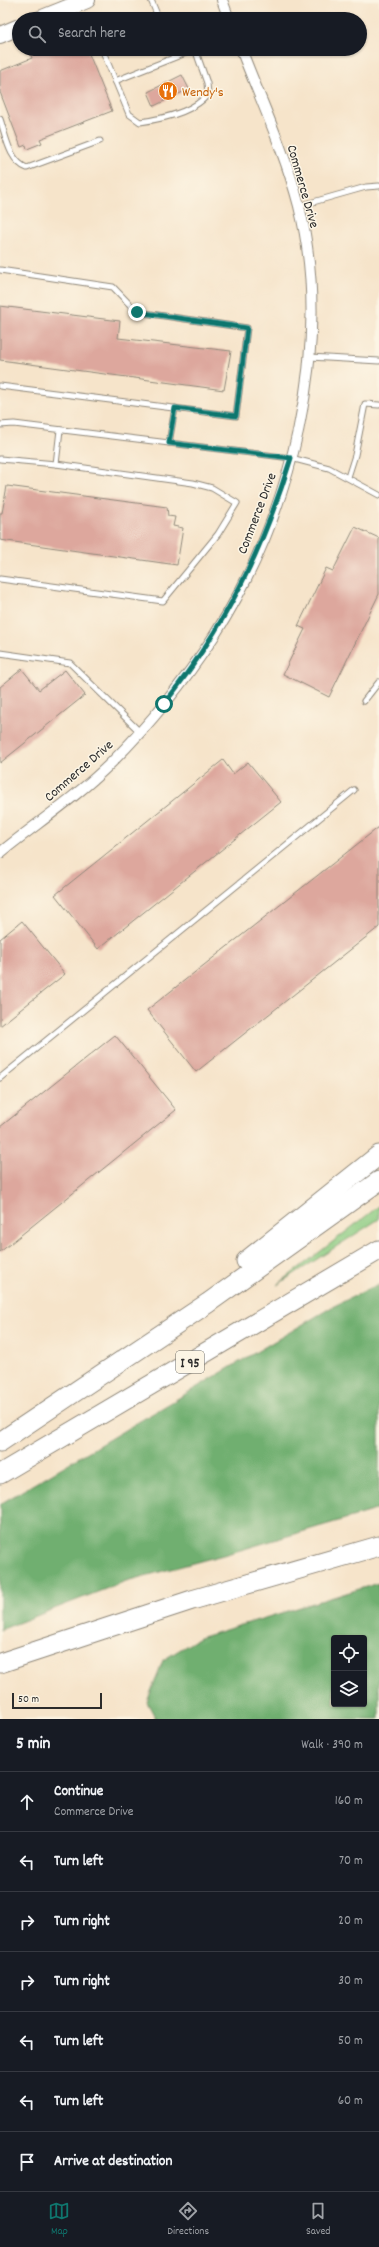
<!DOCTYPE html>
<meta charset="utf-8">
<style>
:root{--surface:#171b24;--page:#242831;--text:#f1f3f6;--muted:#9ea1a6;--line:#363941;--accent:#0f766e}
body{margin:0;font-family:Dekko,sans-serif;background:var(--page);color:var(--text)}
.controls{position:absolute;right:12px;bottom:12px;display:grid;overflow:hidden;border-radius:4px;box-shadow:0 1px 3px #0004}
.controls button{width:36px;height:36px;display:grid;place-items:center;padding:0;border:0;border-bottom:1px solid var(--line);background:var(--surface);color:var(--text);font:20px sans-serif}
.scale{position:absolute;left:12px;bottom:10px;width:90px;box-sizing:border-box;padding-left:4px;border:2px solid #2b2b2b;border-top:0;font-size:11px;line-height:14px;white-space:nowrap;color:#2b2b2b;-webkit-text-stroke:3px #fcf5e5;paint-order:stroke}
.stop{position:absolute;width:12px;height:12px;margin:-9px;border:3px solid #0f766e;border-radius:50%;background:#fff}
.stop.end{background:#0f766e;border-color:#fff;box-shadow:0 1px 4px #0008}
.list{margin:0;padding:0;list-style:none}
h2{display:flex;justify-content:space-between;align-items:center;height:52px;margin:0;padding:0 16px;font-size:17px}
h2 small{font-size:13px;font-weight:400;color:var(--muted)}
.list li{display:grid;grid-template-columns:26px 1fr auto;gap:12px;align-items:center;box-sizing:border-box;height:60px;padding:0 16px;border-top:1px solid var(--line)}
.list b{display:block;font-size:15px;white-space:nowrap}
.list p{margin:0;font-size:13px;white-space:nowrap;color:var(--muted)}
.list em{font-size:13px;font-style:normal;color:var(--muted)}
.icon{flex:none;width:22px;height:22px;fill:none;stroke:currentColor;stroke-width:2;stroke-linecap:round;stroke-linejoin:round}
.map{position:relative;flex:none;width:379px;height:1719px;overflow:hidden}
.search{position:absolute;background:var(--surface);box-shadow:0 1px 3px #0004;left:12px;right:12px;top:12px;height:44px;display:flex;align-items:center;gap:10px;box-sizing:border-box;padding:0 14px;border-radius:22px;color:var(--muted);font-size:15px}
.sheet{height:472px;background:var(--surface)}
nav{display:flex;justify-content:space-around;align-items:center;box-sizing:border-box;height:56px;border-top:1px solid var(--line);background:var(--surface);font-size:11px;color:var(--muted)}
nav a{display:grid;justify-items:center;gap:2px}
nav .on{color:var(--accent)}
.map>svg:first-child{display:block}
</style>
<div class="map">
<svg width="379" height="1719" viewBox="0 0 379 1719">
<rect width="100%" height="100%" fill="#fcf5e5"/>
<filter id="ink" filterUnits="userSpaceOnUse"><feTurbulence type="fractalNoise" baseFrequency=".025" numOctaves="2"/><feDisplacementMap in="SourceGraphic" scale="8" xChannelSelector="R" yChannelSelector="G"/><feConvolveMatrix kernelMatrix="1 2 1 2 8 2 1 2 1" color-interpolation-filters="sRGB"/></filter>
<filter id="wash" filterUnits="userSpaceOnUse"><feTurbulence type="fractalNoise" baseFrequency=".012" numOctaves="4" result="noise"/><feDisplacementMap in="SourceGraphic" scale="16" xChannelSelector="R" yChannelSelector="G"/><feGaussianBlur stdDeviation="0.9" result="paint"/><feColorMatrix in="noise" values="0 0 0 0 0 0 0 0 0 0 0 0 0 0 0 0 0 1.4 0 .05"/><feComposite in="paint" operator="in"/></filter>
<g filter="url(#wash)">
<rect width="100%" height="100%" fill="#f6e4ca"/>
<path fill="#8bcb81" stroke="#5b7b56" d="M 379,1206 L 379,1219 L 277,1285 Z"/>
<g fill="#70af6f" stroke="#4e6d4d" fill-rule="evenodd">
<path d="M 379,1284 L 379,1509 L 227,1554 L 126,1581 L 0,1630 L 0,1504 L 332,1307 Z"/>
<path d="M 379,1583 L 379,1719 L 156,1719 L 147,1702 L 163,1660 L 199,1638 ZM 334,1638 L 364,1638 L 364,1704 L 334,1704 Z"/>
</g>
<g id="blocks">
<g fill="#dda79d">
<path d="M 34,49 L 87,49 L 112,111 L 40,139 L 42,143 L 27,149 L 26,145 L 21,147 L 0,92 L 0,71 L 32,58 L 29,51 Z"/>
<path d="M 182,75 L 189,89 L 154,106 L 148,92 Z"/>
<path d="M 0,306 L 120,321 L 118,338 L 231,351 L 224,390 L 0,360 Z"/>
<path d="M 7,486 L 167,507 L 168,516 L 175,517 L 173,526 L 183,528 L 177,565 L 0,540 L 0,513 L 2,513 Z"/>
<path d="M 355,527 L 379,538 L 379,594 L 329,697 L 283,674 L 305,629 L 298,626 L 326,568 L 333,571 Z"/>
<path d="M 22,669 L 39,690 L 65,670 L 85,695 L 0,763 L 0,687 Z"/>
<path d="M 223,760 L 233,774 L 248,762 L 281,802 L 98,949 L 55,895 Z"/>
<path d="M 379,827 L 379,927 L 196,1072 L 147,1010 Z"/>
<path d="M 22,921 L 65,974 L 0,1026 L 0,939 Z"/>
<path d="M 115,1035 L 176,1110 L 0,1252 L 0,1127 Z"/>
</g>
</g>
</g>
<g filter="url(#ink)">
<use href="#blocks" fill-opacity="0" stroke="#90887a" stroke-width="1"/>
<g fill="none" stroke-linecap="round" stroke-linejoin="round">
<g stroke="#90887a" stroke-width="7">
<g id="lane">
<path d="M 151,0 L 159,19"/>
<path d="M 102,49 L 129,114 L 140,122 C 162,119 194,112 208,94 L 207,83 L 195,49"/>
<path d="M 171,49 L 174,57"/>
<path d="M 115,81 L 196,49"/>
<path d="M 0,119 C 6,136 9,161 27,168 L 100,141"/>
<path d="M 299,206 L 366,187 L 379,186"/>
<path d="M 0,270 L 113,287 L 137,312 L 247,328 L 236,416 L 0,386"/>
<path d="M 310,357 L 379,361"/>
<path d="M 0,425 L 14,424 L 291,458 L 329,468 L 379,495"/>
<path d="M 169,443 L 175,408"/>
<path d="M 0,459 L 56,464 L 193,483 L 212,488 L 237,503 L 218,534 L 163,601 L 0,579"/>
<path d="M 56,464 L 60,430"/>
<path d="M 348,477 L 355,455 L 365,404 L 379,405"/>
<path d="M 0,653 L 70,663 L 140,732"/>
<path d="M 364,701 L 379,682"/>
<path d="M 0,1078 L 354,790"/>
</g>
</g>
<g stroke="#90887a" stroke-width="12">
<g id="street">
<path d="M 222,0 L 229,19"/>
<path d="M 0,853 C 37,823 78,796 112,762 C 150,724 184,682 214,636 C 291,517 334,346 299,206 C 285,152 261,101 241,49"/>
</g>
</g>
<g stroke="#90887a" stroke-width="18">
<g id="primary">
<path d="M 40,19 L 87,0"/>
<path d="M 0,35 L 19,27"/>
</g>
</g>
<g stroke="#90887a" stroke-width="21">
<g id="highway">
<path d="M 246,1261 L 379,1155"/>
<path d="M 0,1442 L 208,1303 L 379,1181"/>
<path d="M 0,1474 L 379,1250"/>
<path d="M 0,1663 L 192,1600 L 379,1546"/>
</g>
</g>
<use href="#lane" stroke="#fff" stroke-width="5"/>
<use href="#street" stroke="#fff" stroke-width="10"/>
<use href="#primary" stroke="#fff" stroke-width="16"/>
<use href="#highway" stroke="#fff" stroke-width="19"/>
</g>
</g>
<g fill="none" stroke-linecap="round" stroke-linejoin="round" filter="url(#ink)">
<path stroke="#0f766e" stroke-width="5" d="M 137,312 L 247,328 L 236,416 L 175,408 L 169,443 L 291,458 C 261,554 226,625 164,704"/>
</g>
<defs>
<g id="restaurant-disc" transform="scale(1)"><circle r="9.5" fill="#e8710a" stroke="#fcf5e5"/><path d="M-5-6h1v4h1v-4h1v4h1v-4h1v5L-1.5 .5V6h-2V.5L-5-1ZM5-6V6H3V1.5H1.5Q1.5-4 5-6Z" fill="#fff"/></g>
</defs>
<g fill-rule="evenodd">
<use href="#restaurant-disc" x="168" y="91"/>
</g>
<g text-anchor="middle" stroke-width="3" stroke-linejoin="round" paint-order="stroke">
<rect fill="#fcf5e5" stroke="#6a6863" stroke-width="1" x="176" y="1351" width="28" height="22" rx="3"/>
<g font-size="13" font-weight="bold" fill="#2b2b2b">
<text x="190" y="1367">I 95</text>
</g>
<g font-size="14" fill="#c56008" stroke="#fcf5e5" text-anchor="start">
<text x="182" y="96">Wendy's</text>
</g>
<g font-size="14" fill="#2b2b2b" stroke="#fcf5e5">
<text transform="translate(304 186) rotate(74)" y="5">Commerce Drive</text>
<text transform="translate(256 513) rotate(-69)" y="5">Commerce Drive</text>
<text transform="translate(78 770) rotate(-41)" y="5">Commerce Drive</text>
</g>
</g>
</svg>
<div class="controls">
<button><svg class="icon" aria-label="locate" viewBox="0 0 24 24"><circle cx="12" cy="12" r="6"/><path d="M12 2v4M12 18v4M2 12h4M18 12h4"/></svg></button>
<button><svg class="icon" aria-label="layers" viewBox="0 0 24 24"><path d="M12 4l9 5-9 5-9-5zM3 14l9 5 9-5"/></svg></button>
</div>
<div class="scale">50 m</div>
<div class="stop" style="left:164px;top:704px"></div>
<div class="stop end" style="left:137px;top:312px"></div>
<div class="search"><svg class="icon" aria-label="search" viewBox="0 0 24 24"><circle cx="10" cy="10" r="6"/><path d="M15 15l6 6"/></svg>Search here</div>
</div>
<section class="sheet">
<h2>5 min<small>Walk · 390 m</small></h2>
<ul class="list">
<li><svg class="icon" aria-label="ahead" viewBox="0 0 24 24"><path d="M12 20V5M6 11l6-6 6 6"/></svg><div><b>Continue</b><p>Commerce Drive</p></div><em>160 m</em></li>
<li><svg class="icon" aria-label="left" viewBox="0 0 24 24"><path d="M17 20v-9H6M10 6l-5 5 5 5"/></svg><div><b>Turn left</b></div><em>70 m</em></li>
<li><svg class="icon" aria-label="right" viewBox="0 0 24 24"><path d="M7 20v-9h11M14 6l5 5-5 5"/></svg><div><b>Turn right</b></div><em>20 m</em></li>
<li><svg class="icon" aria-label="right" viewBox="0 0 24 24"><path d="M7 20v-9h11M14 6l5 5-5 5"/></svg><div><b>Turn right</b></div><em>30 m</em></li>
<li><svg class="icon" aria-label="left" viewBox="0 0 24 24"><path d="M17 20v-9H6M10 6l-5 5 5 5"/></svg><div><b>Turn left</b></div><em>50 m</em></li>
<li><svg class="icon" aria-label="left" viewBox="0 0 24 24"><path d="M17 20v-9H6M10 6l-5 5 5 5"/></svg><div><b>Turn left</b></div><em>60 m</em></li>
<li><svg class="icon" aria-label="arrive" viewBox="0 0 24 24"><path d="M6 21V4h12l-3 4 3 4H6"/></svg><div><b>Arrive at destination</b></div></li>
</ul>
</section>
<nav>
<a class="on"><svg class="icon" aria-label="map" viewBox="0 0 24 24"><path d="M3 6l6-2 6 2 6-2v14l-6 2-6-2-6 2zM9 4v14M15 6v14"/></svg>Map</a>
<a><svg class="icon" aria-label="directions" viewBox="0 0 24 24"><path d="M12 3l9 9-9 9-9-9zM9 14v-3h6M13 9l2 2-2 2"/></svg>Directions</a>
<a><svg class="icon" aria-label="saved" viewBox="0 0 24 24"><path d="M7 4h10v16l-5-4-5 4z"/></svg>Saved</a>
</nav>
